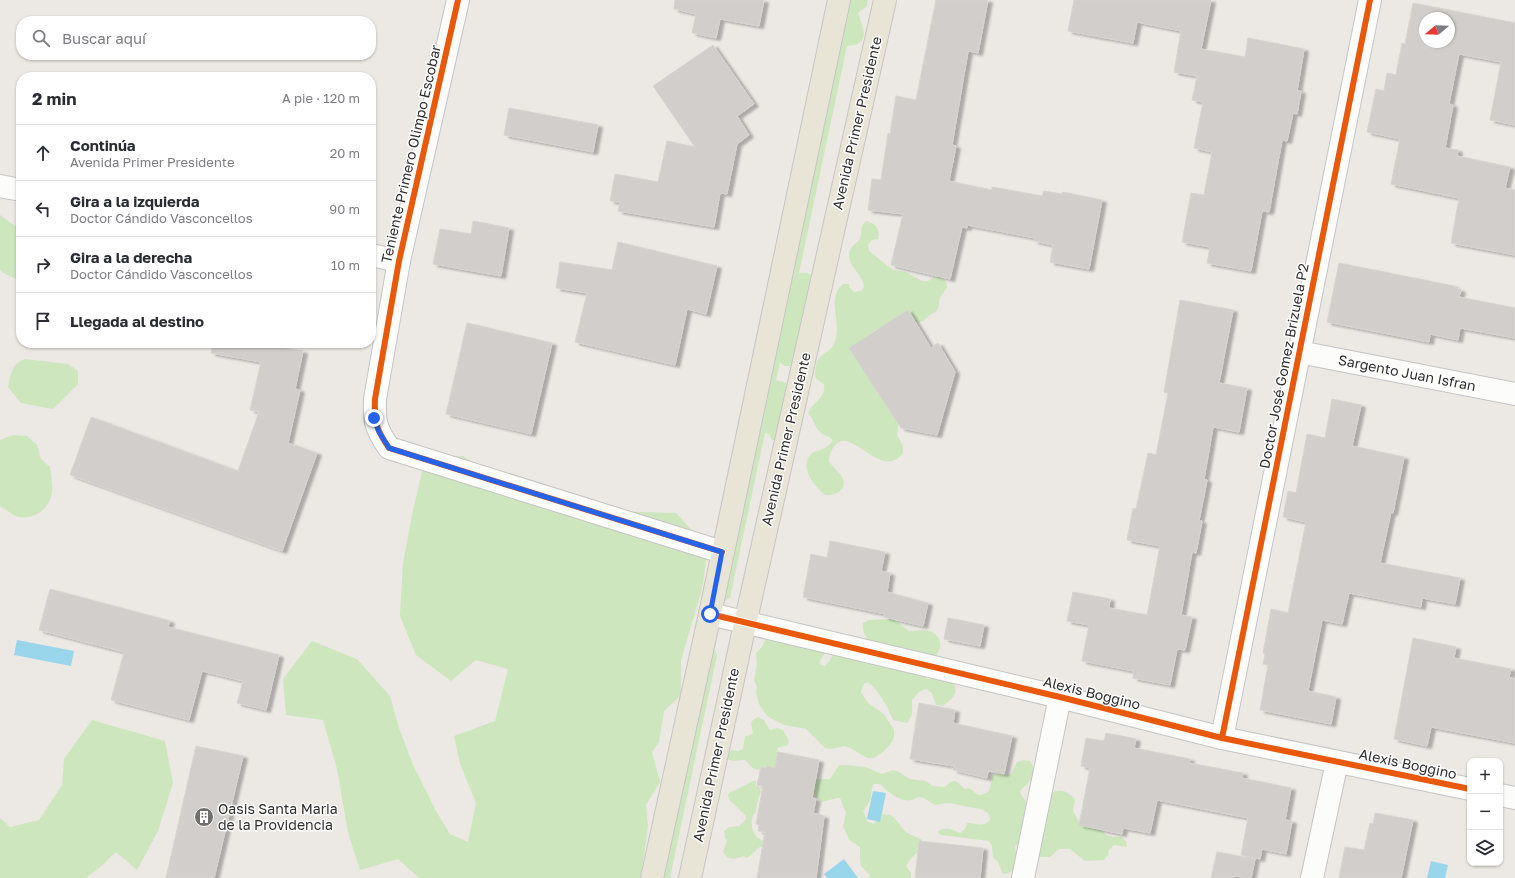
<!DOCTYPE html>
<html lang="es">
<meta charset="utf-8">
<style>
:root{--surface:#fff;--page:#f2f2f3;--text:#2b2b33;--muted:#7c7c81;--line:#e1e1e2}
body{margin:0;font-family:"Golos Text",sans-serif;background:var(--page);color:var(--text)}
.controls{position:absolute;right:12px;bottom:12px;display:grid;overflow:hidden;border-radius:8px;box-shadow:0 1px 3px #0004}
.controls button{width:36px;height:36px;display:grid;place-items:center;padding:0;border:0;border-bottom:1px solid var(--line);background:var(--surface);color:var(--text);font:20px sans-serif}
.compass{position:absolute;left:1419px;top:12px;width:36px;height:36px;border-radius:50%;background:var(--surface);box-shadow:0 1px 3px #0004;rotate:251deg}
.stop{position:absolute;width:12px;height:12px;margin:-9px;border:3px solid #2563eb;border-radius:50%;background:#fff}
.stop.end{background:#2563eb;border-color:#fff;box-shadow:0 1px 4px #0008}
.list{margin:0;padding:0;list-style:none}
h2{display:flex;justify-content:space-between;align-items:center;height:52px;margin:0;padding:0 16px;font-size:17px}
h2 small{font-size:13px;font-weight:400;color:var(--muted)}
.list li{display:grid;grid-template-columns:26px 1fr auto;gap:12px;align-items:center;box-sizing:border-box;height:56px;padding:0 16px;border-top:1px solid var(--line)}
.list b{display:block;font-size:15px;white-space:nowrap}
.list p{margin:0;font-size:13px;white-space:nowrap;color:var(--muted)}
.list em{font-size:13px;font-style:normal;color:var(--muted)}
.icon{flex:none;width:22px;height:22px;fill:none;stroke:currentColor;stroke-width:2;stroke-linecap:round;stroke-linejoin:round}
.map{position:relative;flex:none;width:1515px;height:878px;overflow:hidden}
.search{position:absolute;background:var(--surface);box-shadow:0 1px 3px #0004;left:16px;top:16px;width:360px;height:44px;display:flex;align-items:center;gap:10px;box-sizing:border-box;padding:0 14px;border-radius:16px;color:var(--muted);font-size:15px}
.panel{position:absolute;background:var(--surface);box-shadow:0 1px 3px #0004;left:16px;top:72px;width:360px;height:276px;border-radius:16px}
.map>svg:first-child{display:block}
</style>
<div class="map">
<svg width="1515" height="878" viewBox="0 0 1515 878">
<defs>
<filter id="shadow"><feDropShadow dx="4.5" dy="2.5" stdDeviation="1" flood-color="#0004"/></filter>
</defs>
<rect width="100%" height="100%" fill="#ece8e4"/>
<g fill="#cee6be">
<path d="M 847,0 L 868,0 L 867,6 L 858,13 C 863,28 872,45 847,46 L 799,273 L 807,273 L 813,276 L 797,364 L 791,366 L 784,366 L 780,362 L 776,380 L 786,383 L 789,388 L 788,395 L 783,400 L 787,404 L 778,440 L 772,440 L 769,434 L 765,433 L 730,598 L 724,601 L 722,600 Z"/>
<path d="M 0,215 L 15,226 L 21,226 L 21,283 C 15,277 6,276 0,270 Z"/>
<path d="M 866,221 C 876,223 880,229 878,239 L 872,240 L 868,245 L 869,251 L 893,270 L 906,272 L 922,281 L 928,281 L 934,277 L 940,277 L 946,281 L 947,287 L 939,300 L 939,306 L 936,312 C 929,314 926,320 920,322 C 908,327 894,323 882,327 C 875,329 867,337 861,341 L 858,360 L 864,371 L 899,422 L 897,435 L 903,446 L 903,453 C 880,483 850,421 833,448 C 830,453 829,456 829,462 C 833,467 839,472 842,477 C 849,490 835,496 825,495 C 815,487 798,467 811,454 C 814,451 819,451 823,449 C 826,447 830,444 833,441 C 827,434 822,436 818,430 C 814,424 813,418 808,413 C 813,401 826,399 824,384 L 816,379 C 814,375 815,371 816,367 C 818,352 827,355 833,346 C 845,325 824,300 843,284 L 849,284 L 850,288 L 854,292 L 861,291 L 864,287 C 863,273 845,265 850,250 C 852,245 858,243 860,238 C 863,230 859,228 866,221 Z"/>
<path d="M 25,359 L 68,364 L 78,371 L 78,384 L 53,409 L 21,403 L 8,387 C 11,375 11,364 25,359 Z"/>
<path d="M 13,435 L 27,436 L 37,445 L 41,459 L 50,467 C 51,475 53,484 52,492 C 50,508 35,520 19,517 C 13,516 6,509 0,506 L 0,440 Z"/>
<path d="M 463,456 L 512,487 L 610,511 L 676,513 L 708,548 L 702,589 L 681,660 L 681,695 L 664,711 L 659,742 L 652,752 L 660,782 L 646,805 L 648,826 L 641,878 L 419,878 L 398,859 L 360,870 L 348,833 L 337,769 L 323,720 L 286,715 L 283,679 L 312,641 L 357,659 L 390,696 L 399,728 L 413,765 L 436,811 L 450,834 L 468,842 L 476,803 L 460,764 L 454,736 L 495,721 L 508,669 L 476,660 L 451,681 L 416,655 L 400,616 L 403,563 L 412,515 L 425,459 Z"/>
<path d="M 888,619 L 895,620 L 909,631 C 915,631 923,629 929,631 C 936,632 942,641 940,648 C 939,652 935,656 933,659 L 922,652 L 915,654 L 927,679 C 933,679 941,678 947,679 C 955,681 958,691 953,697 C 950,701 946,703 943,706 L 936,705 L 932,693 L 926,689 L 920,691 L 912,700 C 912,709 914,715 907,723 L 893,720 C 887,706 880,692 868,682 L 863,685 L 861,692 L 868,703 L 884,714 L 894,730 L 894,736 L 892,742 L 884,751 L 874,758 L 867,758 L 850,748 L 844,746 L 831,749 L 825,748 L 806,729 L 784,725 L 772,719 L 767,716 L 759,704 L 756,693 L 757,687 L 754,680 L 757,664 L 756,655 L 757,652 L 762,647 L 766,638 L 827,631 L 836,634 L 820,661 L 820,664 L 824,666 L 829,662 L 835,650 L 868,642 L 863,630 L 863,623 L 869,620 Z"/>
<path d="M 712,649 L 715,650 L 717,655 L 670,878 L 659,878 Z"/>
<path d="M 758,717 L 764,720 L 769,729 L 771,730 L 777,728 L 783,730 L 789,741 L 788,745 C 785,747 781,746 777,748 C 778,751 780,755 780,758 C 781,770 764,772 755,769 C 750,767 749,763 745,760 L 733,761 L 727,759 L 729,750 L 732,750 L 738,751 L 743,749 L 745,736 L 750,735 L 753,733 L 751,723 L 753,720 Z"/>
<path d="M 92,720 L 165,741 L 173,783 L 158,831 L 137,870 L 116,852 L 99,868 L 86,878 L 0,878 L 0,818 L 10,827 L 39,820 L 62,785 L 64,759 Z"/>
<path d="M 1024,760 L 1030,761 C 1042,780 1027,780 1020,792 C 1023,798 1026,802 1032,805 C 1050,798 1056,780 1075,799 L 1073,811 L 1079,822 L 1098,822 C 1105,836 1106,837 1121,837 L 1126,841 L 1127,847 L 1114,845 L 1109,850 L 1108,855 L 1104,860 L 1085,861 L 1070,849 L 1059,849 L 1050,857 L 1038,857 L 1020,842 L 1015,846 C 1017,859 1019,873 1003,874 L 998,862 L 993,858 L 992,846 L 989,841 L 941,835 L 937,832 C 946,826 951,829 960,833 L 965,829 L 967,823 C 978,822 981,829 990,820 L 989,814 C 979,806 975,809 964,806 C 952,803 948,802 935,805 L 924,798 L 918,797 C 904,807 890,793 880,784 L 874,784 C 871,789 872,791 871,797 C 870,802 866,807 863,811 L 868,822 L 874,824 L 881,814 C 897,813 898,825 906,832 C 914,838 919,835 925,844 L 910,860 L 906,866 L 911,873 L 911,878 L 869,878 L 870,875 L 861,866 L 860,859 L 860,847 L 849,840 L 843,826 L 846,813 L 840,798 L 837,798 L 822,802 C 813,795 811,792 814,781 L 820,779 L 830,779 L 839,765 L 846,765 L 865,767 L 882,774 L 893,770 L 899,772 L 910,779 L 925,781 L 933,786 L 945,787 L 950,782 L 956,781 L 965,789 L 969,788 C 979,795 977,798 989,791 L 993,775 L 999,773 L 1005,775 L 1011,774 L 1017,762 Z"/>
<path d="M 756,780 L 756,786 L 759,786 L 761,792 C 758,799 757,803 756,810 C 755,816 755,811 753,816 C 749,825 754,840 765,841 L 767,845 L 758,848 L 749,857 L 746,858 L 744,856 L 734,859 L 728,858 L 723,852 L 727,840 L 725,838 L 724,831 L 729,827 L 739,826 L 746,819 L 746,816 L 737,807 L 730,801 L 728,795 L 730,792 C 739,790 746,783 756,780 Z"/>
</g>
<g fill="#99d6ec">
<path d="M 17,640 L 74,651 L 71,666 L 14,655 Z"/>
<path d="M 873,791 L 886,793 L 880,822 L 867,819 Z"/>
<path d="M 844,859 L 858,878 L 827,878 L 824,874 Z"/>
<path d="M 1431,861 L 1448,865 L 1445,878 L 1427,878 Z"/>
</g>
<g fill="#d1cecb" stroke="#d7d4d0" fill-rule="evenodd" filter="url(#shadow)">
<path d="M 675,0 L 764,0 L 759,26 L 720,19 L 716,38 L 692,33 L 696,14 L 674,9 Z"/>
<path d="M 936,0 L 988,0 L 978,53 L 968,51 L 952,145 L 956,146 L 949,181 L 992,190 L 992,187 L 1042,196 L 1044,191 L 1062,194 L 1063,192 L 1102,200 L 1089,269 L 1050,262 L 1053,245 L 1034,241 L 1035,238 L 967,225 L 967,228 L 962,227 L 950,279 L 891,265 L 903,214 L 868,210 L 872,179 L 881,180 L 888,133 L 890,134 L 896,96 L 916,100 Z"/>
<path d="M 1074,0 L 1211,0 L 1201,49 L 1245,57 L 1248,38 L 1304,49 L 1297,91 L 1301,91 L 1297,114 L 1293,113 L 1287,141 L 1282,140 L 1269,212 L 1262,211 L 1251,271 L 1207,263 L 1210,247 L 1182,242 L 1191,193 L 1204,195 L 1212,152 L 1194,148 L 1203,102 L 1192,100 L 1197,76 L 1174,72 L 1181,31 L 1137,22 L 1133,43 L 1068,31 Z"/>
<path d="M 1413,3 L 1515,23 L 1515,125 L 1490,120 L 1501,62 L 1459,54 L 1449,104 L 1453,105 L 1445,148 L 1458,150 L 1457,156 L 1510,167 L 1505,188 L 1515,190 L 1515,255 L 1451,243 L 1459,198 L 1391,184 L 1400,139 L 1367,132 L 1376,89 L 1384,91 L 1387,73 L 1396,75 L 1402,43 L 1405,44 ZM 1425,18 L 1449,18 L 1449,42 L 1425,42 Z"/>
<path d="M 713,45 L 754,104 L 737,116 L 749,135 L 737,144 L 727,194 L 720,193 L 714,227 L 618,211 L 620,202 L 610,201 L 615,174 L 658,182 L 667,141 L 695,147 L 653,86 Z"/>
<path d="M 509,108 L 598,125 L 593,152 L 504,135 Z"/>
<path d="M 473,221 L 509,228 L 501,276 L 433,264 L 440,229 L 471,234 Z"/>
<path d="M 618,242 L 717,266 L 706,314 L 687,309 L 675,365 L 575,342 L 587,293 L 556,288 L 560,262 L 612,270 Z"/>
<path d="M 1339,263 L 1454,286 L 1454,288 L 1461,290 L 1459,297 L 1515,308 L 1515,338 L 1460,328 L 1458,340 L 1430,334 L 1429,342 L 1327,322 Z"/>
<path d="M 1180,300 L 1233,310 L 1219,383 L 1247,388 L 1239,432 L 1213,427 L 1204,479 L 1207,480 L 1199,521 L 1202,521 L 1196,553 L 1192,552 L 1181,615 L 1192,617 L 1185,650 L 1177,649 L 1170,685 L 1133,678 L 1134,671 L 1082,661 L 1089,625 L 1067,621 L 1073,592 L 1110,599 L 1109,608 L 1147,615 L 1160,546 L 1127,540 L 1133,508 L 1136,509 L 1148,453 L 1156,455 L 1168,393 L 1164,392 Z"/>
<path d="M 908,310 L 931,348 L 938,343 L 955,372 L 937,435 L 901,428 L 849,348 Z"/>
<path d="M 467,323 L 552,343 L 531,434 L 446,414 Z"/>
<path d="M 212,343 L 271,343 L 271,346 L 303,351 L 295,389 L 300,390 L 288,443 L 317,453 L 282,551 L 70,475 L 91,417 L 238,471 L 259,412 L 250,410 L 261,362 L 211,353 Z"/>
<path d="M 1332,399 L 1361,405 L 1352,446 L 1404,457 L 1393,513 L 1391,512 L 1380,563 L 1460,578 L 1455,604 L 1422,598 L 1421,607 L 1349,593 L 1342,624 L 1322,620 L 1308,691 L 1336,697 L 1331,724 L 1260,710 L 1268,665 L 1263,664 L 1265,654 L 1263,653 L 1271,609 L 1288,613 L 1306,522 L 1283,517 L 1288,491 L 1296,493 L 1307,434 L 1325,438 Z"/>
<path d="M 830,541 L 885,552 L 881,571 L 890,573 L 887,592 L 928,603 L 923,626 L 884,617 L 885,614 L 803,597 L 811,554 L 827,558 Z"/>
<path d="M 50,589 L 170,621 L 168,627 L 279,655 L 266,710 L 237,703 L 243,681 L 202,671 L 189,720 L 111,700 L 124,652 L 39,630 Z"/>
<path d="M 948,618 L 984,625 L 980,646 L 944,639 Z"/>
<path d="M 1413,638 L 1456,647 L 1454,658 L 1511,669 L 1509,677 L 1515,679 L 1515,743 L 1431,727 L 1427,746 L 1394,739 Z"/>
<path d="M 919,703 L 955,710 L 953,723 L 1012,736 L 1004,774 L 988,771 L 987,778 L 953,770 L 954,766 L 910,759 Z"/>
<path d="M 1106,733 L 1136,739 L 1134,748 L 1190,759 L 1189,763 L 1243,773 L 1242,778 L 1291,788 L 1285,820 L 1292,821 L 1286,854 L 1262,849 L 1260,859 L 1241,855 L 1248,818 L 1157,800 L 1150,833 L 1123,828 L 1122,834 L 1079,825 L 1090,768 L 1081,766 L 1086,738 L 1104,741 Z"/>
<path d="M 196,746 L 243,756 L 214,878 L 166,878 Z"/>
<path d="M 778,752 L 819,760 L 812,798 L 816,799 L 813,813 L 824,816 L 816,878 L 757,878 L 765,832 L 758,831 L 759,825 L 756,824 L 763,786 L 757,785 L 761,767 L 766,768 L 767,766 L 775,768 Z"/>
<path d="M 1375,813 L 1413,820 L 1401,878 L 1339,878 L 1345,847 L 1364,850 L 1370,823 L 1373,824 Z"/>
<path d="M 919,841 L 983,848 L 980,878 L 915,878 Z"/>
<path d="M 1217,852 L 1255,859 L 1251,878 L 1234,876 L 1234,878 L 1211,878 Z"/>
</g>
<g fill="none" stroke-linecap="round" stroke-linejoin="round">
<g stroke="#c5c4c5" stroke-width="24">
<g id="minor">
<path d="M 458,0 L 399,261 L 375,399 C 374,422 376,429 389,448 L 722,552"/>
<path d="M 0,186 L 21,190"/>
<path d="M 371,255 L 399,261"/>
<path d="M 1299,352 L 1515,394"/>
<path d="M 710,614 L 1060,697 L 1222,738 L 1470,789"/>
<path d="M 1222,738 L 1370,0"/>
<path d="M 1500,795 L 1515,798"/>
<path d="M 1023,878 L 1060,697"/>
<path d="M 1312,878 L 1337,762"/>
</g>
</g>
<g stroke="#c6c5c4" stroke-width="24">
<g id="major">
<path d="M 652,878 L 710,614 L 839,0"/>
<path d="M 690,878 L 745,624 L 885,0"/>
</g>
</g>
<use href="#minor" stroke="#fcfcfb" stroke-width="22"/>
<use href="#major" stroke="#e8e4d6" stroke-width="22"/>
<g stroke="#fff" stroke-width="8">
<g id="cycleway">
<path d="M 458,0 L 399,261 L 375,399 C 374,422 376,429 389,448 L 722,552"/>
<path d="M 710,614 L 1060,697 L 1222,738 L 1470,789"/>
<path d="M 1222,738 L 1370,0"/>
</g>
</g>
<use href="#cycleway" stroke="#e8590c" stroke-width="6"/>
</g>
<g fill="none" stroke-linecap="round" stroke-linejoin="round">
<path stroke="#2563eb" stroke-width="5" d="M 374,418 L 379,432 L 389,448 L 722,552 L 710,614"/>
</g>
<defs>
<g id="building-disc" transform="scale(1)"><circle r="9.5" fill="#706f6e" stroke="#fff"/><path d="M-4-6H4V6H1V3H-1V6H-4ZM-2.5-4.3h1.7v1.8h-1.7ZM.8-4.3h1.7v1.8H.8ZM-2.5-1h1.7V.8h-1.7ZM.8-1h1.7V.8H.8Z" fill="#fff"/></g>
</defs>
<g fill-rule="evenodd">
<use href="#building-disc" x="204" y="817"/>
</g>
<g text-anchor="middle" stroke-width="3" stroke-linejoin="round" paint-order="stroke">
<g font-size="14" fill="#2e2e2e" stroke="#fff">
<text transform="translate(857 123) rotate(-77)" y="5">Avenida Primer Presidente</text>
<text transform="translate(411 154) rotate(-77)" y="5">Teniente Primero Olimpo Escobar</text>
<text transform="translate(1284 366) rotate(-79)" y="5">Doctor José Gomez Brizuela P2</text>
<text transform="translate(1407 373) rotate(11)" y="5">Sargento Juan Isfran</text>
<text transform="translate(786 439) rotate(-77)" y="5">Avenida Primer Presidente</text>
<text transform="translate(1092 693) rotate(14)" y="5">Alexis Boggino</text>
<text transform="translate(716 755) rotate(-78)" y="5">Avenida Primer Presidente</text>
<text transform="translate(1408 764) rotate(12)" y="5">Alexis Boggino</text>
</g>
<g font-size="14" fill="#2e2e2e" stroke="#fff" text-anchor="start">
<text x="218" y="814">Oasis Santa Maria<tspan x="218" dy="16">de la Providencia</tspan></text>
</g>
</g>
</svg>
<div class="controls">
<button>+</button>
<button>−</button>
<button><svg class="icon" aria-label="layers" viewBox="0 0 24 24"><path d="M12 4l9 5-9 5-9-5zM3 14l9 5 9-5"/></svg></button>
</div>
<svg class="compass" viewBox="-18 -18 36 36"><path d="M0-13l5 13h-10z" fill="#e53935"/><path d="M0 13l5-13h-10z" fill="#7c7c81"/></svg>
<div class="stop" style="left:710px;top:614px"></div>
<div class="stop end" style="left:374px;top:418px"></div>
<div class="search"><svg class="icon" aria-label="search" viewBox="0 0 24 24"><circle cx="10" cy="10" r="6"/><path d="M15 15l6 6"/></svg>Buscar aquí</div>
<section class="panel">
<h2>2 min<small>A pie · 120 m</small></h2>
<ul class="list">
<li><svg class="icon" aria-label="ahead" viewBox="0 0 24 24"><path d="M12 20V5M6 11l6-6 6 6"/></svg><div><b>Continúa</b><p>Avenida Primer Presidente</p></div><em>20 m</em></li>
<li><svg class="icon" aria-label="left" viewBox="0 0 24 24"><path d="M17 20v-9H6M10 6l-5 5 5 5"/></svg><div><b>Gira a la izquierda</b><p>Doctor Cándido Vasconcellos</p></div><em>90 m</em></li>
<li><svg class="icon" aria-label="right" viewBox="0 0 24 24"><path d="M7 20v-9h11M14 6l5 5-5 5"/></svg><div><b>Gira a la derecha</b><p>Doctor Cándido Vasconcellos</p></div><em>10 m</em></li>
<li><svg class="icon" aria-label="arrive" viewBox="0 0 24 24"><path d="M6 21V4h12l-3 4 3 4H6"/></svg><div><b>Llegada al destino</b></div></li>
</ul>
</section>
</div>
